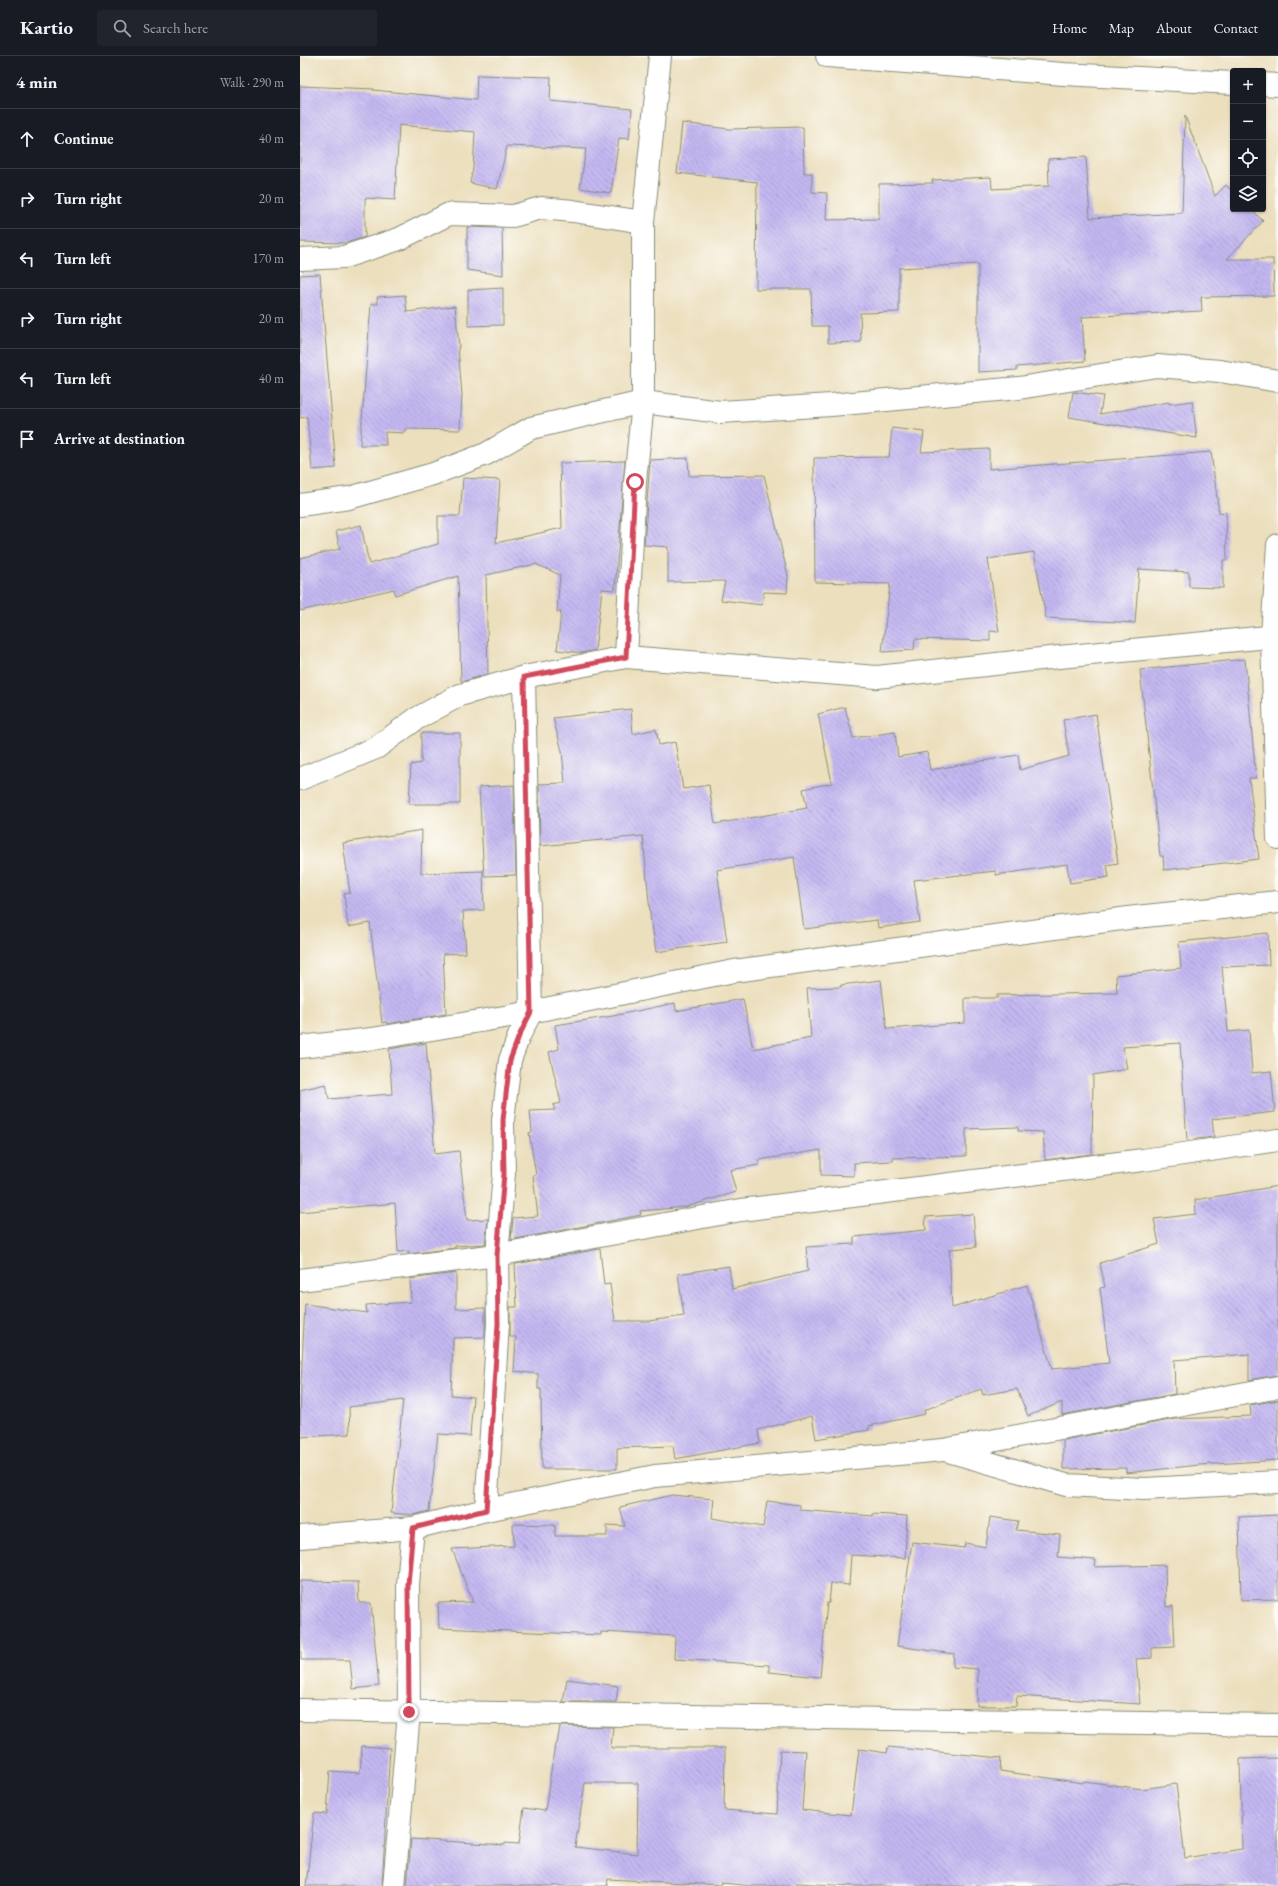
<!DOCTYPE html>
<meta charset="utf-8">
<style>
:root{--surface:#171b24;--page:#20242c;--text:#f1f3f6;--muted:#9ea1a6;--line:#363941}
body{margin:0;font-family:"EB Garamond",serif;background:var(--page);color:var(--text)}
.controls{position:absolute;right:12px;top:12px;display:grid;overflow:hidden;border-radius:4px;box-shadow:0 1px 3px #0004}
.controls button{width:36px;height:36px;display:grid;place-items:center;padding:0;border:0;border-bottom:1px solid var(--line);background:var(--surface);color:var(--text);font:20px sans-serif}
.stop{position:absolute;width:12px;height:12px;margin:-9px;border:3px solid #d1495b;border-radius:50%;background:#fff}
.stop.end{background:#d1495b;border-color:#fff;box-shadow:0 1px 4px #0008}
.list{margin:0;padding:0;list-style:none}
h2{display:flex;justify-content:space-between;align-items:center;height:52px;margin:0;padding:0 16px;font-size:17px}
h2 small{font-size:13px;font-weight:400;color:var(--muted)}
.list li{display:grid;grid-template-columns:26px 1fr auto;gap:12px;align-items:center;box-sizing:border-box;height:60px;padding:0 16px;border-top:1px solid var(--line)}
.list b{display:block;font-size:15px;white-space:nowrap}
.list em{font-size:13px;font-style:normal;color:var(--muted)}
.icon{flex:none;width:22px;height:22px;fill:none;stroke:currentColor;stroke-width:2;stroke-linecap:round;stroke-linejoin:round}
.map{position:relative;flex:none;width:978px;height:1830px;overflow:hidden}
header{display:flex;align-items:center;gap:24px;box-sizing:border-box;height:56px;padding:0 20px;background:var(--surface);border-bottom:1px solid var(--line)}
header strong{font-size:19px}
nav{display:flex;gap:22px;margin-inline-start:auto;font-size:14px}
.search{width:280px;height:36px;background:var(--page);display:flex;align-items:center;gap:10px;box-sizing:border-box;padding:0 14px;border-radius:4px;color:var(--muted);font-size:15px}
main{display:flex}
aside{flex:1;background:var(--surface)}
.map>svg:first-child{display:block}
</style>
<header>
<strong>Kartio</strong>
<div class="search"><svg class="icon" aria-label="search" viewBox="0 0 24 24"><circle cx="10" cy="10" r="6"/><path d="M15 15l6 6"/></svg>Search here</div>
<nav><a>Home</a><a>Map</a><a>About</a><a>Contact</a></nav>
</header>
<main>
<aside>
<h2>4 min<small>Walk · 290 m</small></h2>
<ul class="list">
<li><svg class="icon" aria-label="ahead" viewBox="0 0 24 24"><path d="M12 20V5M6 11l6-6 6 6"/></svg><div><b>Continue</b></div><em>40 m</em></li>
<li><svg class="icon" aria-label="right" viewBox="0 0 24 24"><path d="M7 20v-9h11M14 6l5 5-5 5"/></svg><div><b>Turn right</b></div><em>20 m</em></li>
<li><svg class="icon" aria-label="left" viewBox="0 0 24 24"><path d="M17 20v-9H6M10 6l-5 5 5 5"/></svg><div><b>Turn left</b></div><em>170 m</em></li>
<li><svg class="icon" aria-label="right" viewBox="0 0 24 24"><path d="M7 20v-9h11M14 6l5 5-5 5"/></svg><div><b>Turn right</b></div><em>20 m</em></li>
<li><svg class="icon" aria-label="left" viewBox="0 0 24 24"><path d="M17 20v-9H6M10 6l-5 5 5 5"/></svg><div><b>Turn left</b></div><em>40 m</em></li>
<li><svg class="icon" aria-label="arrive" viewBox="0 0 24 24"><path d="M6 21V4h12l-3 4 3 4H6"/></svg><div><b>Arrive at destination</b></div></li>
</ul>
</aside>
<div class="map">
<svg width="978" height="1830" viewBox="0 0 978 1830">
<defs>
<pattern id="building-back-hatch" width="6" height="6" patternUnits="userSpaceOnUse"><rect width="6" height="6" fill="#c5b8f2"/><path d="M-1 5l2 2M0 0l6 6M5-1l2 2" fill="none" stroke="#9f97c5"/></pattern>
</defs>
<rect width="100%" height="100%" fill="#fdfcf7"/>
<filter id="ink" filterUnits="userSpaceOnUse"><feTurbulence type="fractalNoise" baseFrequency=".025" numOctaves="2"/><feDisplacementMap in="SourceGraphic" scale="8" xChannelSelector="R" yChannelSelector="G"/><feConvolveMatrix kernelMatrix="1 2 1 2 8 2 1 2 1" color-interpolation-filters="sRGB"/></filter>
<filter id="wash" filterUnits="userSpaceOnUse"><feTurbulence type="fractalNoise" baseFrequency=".012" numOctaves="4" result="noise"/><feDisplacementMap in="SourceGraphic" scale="16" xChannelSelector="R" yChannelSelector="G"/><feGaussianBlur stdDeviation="0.9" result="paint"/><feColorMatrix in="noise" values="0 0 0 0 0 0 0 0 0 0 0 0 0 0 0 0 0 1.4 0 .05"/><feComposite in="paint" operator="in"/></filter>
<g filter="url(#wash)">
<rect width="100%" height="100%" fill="#ecdfbe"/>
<g id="blocks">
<g fill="url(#building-back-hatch)" fill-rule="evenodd">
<path d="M 177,19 L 251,21 L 250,45 L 332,53 L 329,83 L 319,82 L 311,137 L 280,132 L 286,93 L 207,90 L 197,133 L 170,127 L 173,113 L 175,76 L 99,69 L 95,144 L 65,142 L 65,181 L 46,187 L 0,186 L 0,30 L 74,33 L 73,34 L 176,44 Z"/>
<path d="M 885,60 L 915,140 L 926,129 L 933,136 L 933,153 L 951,153 L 963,165 L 927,203 L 973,203 L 974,240 L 901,241 L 902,255 L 782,261 L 785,305 L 717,311 L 717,314 L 678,316 L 678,208 L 599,212 L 599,256 L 560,257 L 561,286 L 528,287 L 528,270 L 512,270 L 511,233 L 456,233 L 457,126 L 377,117 L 382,67 L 429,73 L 503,71 L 504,117 L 512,117 L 512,136 L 527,137 L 526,164 L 579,163 L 579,128 L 633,127 L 632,124 L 691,121 L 692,133 L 749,130 L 748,103 L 786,101 L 790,162 L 882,157 Z"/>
<path d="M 167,171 L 202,172 L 203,219 L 167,214 Z"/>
<path d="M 20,218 L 36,412 L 12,414 L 7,361 L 0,362 L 0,219 Z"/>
<path d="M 203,232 L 203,269 L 168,270 L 168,234 Z"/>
<path d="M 105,239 L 107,256 L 155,250 L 159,291 L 158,291 L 162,339 L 160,374 L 105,373 L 104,377 L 85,376 L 86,389 L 60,389 L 71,248 L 78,248 L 77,241 Z"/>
<path d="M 773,336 L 803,340 L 800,358 L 869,346 L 869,348 L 892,345 L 897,382 L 769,361 Z"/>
<path d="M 592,372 L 624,376 L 621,396 L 689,393 L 689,413 L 911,396 L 919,457 L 926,456 L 927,504 L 923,504 L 923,532 L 889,531 L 889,516 L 839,513 L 835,567 L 746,562 L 734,496 L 688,503 L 699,576 L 690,575 L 690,585 L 615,583 L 614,594 L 582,596 L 590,528 L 515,526 L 514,402 L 589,401 Z"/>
<path d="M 388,402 L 389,420 L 464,419 L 488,520 L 487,537 L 464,536 L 462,549 L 421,544 L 425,525 L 368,526 L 368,491 L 344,489 L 350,404 Z"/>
<path d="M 325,405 L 315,534 L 302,533 L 295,594 L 283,597 L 257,594 L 261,556 L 257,556 L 260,519 L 236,508 L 186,519 L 188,618 L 164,625 L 161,625 L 158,520 L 95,539 L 94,533 L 0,555 L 0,502 L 40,493 L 36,475 L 61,469 L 69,508 L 138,488 L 138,460 L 160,460 L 163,422 L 200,424 L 196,487 L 262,472 L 260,407 Z"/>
<path d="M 945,603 L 956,722 L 949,722 L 959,803 L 864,814 L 863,800 L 860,800 L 840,614 Z"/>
<path d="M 545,651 L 553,682 L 595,676 L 598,701 L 627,696 L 630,714 L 718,699 L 720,714 L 769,700 L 763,664 L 796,658 L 818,807 L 807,809 L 809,821 L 770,827 L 767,808 L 696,819 L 696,815 L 614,824 L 620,866 L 578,872 L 577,864 L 504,873 L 494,801 L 417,814 L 427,886 L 356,896 L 352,868 L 351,868 L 343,780 L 240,790 L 239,728 L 265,727 L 262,695 L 253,662 L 331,653 L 333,678 L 356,673 L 359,689 L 375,686 L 383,733 L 409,729 L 415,768 L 507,752 L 503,733 L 532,727 L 518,658 Z"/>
<path d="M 121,677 L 160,677 L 160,748 L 109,748 L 111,709 L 121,707 Z"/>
<path d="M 214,729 L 216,819 L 184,820 L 179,731 Z"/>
<path d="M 122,774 L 121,817 L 183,815 L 184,854 L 163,855 L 166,897 L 143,898 L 146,958 L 87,968 L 87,966 L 82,967 L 70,867 L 48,871 L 44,838 L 50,837 L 43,787 Z"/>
<path d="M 968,877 L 969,909 L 922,911 L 928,976 L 949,974 L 952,1017 L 971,1015 L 975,1056 L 912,1063 L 914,1081 L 887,1084 L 880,987 L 823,991 L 827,1013 L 793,1019 L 792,1098 L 745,1104 L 743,1076 L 718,1075 L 718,1071 L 666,1073 L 666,1100 L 593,1102 L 593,1105 L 554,1107 L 554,1120 L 521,1119 L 521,1094 L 459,1104 L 459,1109 L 430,1114 L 436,1136 L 386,1151 L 340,1155 L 341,1159 L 211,1184 L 213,1162 L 238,1160 L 233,1120 L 236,1119 L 229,1077 L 232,1076 L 230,1055 L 255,1054 L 253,1049 L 261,1047 L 249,996 L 259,993 L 255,969 L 313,960 L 375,947 L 376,955 L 443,943 L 453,993 L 511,982 L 507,932 L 541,931 L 541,929 L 581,924 L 587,973 L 665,967 L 665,942 L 697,942 L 697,939 L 817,937 L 816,919 L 881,912 L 879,886 Z"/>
<path d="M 126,987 L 135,1098 L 159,1095 L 167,1164 L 188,1163 L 185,1188 L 155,1190 L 155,1192 L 109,1198 L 109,1195 L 98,1196 L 95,1147 L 0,1156 L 0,1034 L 26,1028 L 29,1043 L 92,1038 L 89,993 Z"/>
<path d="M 978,1130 L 978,1319 L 949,1324 L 949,1298 L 874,1304 L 875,1338 L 762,1359 L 762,1346 L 728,1360 L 717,1333 L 683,1339 L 681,1333 L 624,1354 L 625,1358 L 569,1370 L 569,1374 L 516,1383 L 512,1360 L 458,1374 L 460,1387 L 375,1403 L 373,1390 L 317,1392 L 317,1413 L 242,1413 L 241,1333 L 238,1333 L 238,1318 L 214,1315 L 216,1281 L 210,1281 L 210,1251 L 217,1251 L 215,1208 L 300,1193 L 304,1229 L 310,1228 L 315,1265 L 348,1265 L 384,1260 L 378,1218 L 429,1210 L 432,1233 L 508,1215 L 506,1191 L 554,1188 L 554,1181 L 626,1174 L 625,1161 L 673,1158 L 676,1191 L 649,1193 L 652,1252 L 727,1229 L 752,1313 L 809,1307 L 800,1232 L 805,1231 L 800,1207 L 859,1188 L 854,1163 L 896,1158 L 895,1144 Z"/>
<path d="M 156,1217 L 156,1253 L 185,1252 L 185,1281 L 153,1282 L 151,1339 L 173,1341 L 170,1380 L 138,1378 L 129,1455 L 113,1459 L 91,1457 L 103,1344 L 49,1351 L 50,1378 L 0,1381 L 1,1326 L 5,1248 L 67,1257 L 66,1249 L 111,1246 L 110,1223 Z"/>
<path d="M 978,1344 L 978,1404 L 899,1409 L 826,1417 L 826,1412 L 763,1413 L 763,1384 L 875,1363 L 951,1360 L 950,1349 Z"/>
<path d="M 372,1439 L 414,1443 L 412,1462 L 463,1471 L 467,1445 L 500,1449 L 500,1454 L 573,1460 L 573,1458 L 607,1460 L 605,1502 L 551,1499 L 549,1529 L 531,1527 L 529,1547 L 527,1547 L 520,1621 L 469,1616 L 469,1609 L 374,1603 L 375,1580 L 301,1576 L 301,1579 L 139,1572 L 138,1547 L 173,1546 L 152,1493 L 214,1490 L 213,1468 L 255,1469 L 255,1480 L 307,1480 L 307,1469 L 325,1470 L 320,1451 Z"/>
<path d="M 978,1459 L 978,1543 L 941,1544 L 939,1461 Z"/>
<path d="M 690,1461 L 718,1465 L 716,1474 L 760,1478 L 758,1501 L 796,1504 L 795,1511 L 865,1509 L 866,1551 L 873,1550 L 875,1591 L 852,1592 L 852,1602 L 836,1603 L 840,1648 L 717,1640 L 716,1650 L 677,1650 L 678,1613 L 653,1611 L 654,1598 L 597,1590 L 612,1486 L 664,1492 L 665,1487 L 686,1491 Z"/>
<path d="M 0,1525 L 58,1526 L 59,1547 L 71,1547 L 79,1630 L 53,1633 L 50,1604 L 1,1604 Z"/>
<path d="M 267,1623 L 318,1630 L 316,1646 L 263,1646 Z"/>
<path d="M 260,1670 L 313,1671 L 311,1692 L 425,1692 L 424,1754 L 477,1758 L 480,1694 L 506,1695 L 502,1754 L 551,1759 L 559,1693 L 587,1697 L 588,1691 L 701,1702 L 700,1715 L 783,1727 L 784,1725 L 842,1733 L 876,1728 L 885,1802 L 942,1793 L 940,1703 L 978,1702 L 978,1830 L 553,1830 L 497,1827 L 497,1830 L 452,1830 L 421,1827 L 421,1829 L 308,1823 L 307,1830 L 107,1830 L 111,1783 L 205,1789 L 205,1787 L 219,1788 L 224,1752 L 245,1755 L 255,1688 L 257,1688 ZM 285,1727 L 338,1727 L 337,1798 L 275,1791 Z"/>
<path d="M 62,1690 L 90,1692 L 82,1830 L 6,1830 L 14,1757 L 27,1758 L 30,1715 L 60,1717 Z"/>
</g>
</g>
</g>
<g filter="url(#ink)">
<use href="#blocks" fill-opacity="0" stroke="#868e79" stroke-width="1"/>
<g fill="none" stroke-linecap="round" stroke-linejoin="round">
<g stroke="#868e79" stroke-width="24">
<g id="street">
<path d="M 527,0 L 764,18 L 933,27"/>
<path d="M 963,28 L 978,29"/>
<path d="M 0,203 L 44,201 L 99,183 L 149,158 L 213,160 L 241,152 L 273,155 L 343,166"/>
<path d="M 0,449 L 49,442 L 133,418 L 186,398 L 231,372 L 343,346 L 420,356 L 531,349 L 719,332 L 857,310 L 920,315 L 978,325"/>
<path d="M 978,489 L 972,580 L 978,782"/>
<path d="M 326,601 L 335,426 L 343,346 L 343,166 L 360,0"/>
<path d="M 0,723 L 76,692 L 116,663 L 160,639 L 224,621 L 326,601 L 577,621 L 759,601 L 978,580"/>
<path d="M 0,991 L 72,983 L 210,960 L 434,915 L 836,861 L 978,846"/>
<path d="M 0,1224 L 197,1199 L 441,1154 L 843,1104 L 978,1084"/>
<path d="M 648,1395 L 766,1429 L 844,1433 L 978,1426"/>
<path d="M 186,1454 L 355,1420 L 643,1394 L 978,1331"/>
<path d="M 0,1481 L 113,1472"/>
<path d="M 0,1654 L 978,1669"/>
<path d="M 94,1830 L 109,1656 L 108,1528 L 113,1472 L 186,1454 L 198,1268 L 197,1199 L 204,1118 L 203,1064 L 210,1004 L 219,980 L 231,956 L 224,621"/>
</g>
</g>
<use href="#street" stroke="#fff" stroke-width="22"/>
</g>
</g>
<g fill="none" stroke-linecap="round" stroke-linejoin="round" filter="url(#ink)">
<path stroke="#d1495b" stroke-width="5" d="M 109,1656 L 108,1528 L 113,1472 L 186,1454 L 198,1268 L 197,1199 L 204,1118 L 203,1064 L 210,1004 L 219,980 L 231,956 L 224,621 L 326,601 L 335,426"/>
</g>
</svg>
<div class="controls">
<button>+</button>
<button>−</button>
<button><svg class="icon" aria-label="locate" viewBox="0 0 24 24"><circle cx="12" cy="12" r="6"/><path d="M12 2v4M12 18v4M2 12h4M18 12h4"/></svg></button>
<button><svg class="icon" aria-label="layers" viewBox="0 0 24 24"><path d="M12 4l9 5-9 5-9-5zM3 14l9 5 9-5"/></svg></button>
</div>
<div class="stop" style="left:335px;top:426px"></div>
<div class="stop end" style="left:109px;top:1656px"></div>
</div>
</main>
